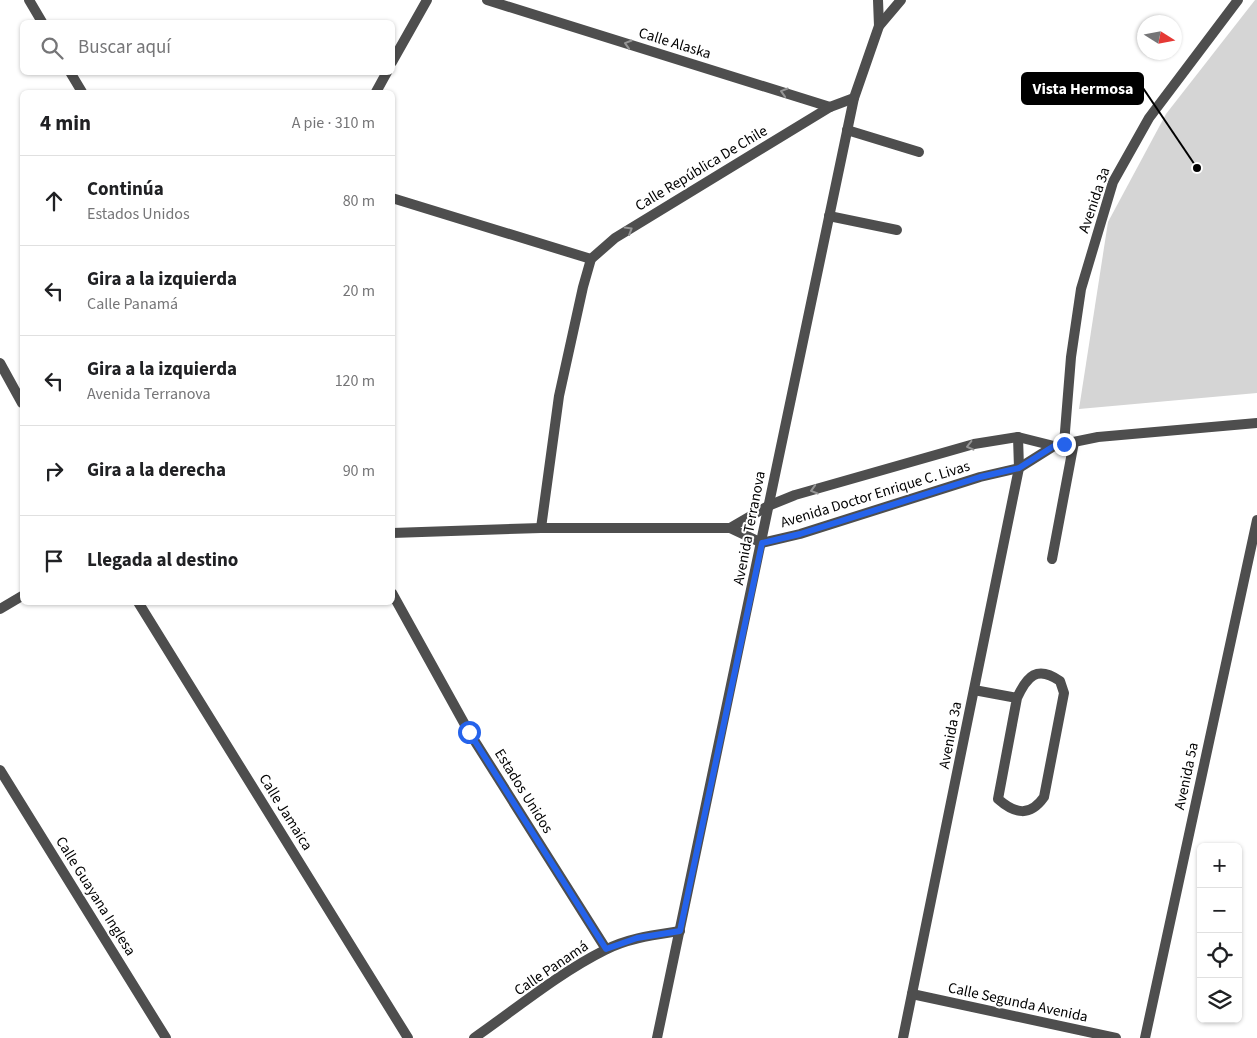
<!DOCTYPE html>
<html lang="es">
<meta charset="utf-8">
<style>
:root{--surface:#fff;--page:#f2f2f2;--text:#202124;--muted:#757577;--line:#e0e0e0}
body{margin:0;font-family:"Source Sans 3",sans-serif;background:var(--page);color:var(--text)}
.controls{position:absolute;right:15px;bottom:15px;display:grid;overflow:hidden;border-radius:8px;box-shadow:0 1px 4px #0004}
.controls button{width:45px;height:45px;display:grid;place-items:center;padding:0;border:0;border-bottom:1px solid var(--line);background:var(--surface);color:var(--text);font:25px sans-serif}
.compass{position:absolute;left:1137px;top:15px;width:45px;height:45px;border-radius:50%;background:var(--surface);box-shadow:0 1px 4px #0004;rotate:101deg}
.stop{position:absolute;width:15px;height:15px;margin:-11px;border:4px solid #2563eb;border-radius:50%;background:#fff}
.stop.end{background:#2563eb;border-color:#fff;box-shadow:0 1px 5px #0008}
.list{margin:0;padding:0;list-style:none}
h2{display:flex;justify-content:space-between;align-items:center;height:65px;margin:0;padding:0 20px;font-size:21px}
h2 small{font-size:16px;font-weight:400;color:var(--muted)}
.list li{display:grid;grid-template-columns:32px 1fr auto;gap:15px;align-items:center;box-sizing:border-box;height:90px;padding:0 20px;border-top:1px solid var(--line)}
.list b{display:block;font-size:19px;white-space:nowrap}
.list p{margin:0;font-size:16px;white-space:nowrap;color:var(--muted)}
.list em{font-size:16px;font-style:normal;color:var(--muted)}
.icon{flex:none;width:28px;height:28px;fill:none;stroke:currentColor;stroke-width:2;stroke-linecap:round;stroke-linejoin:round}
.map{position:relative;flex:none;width:1257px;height:1038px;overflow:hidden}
.search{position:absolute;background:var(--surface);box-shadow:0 1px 4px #0004;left:20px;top:20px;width:375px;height:55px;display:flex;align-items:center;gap:12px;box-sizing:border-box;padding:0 18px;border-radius:8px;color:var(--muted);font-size:19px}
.panel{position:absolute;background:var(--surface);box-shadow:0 1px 4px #0004;left:20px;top:90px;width:375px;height:515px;border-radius:8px}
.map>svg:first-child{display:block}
</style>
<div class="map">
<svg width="1257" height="1038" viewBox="0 0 1257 1038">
<rect width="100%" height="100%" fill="#fff"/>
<path fill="#d5d5d5" d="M 1255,0 L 1257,0 L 1257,393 L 1079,409 L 1108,222 L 1166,114 Z"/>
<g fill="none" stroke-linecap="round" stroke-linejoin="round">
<g stroke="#4e4e4e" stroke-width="10">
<path d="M 847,130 L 919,152"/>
<path d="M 829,216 L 897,230"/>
<path d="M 1052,559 L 1074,442"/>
<path d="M 974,690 L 1017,698 L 998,799 C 1015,814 1030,817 1044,797 L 1064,693 L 1060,681 C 1037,665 1027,676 1017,698"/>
</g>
<g stroke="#4e4e4e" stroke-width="10">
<path d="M 29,0 L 42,22"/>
<path d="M 487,0 L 830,107"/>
<path d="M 878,0 L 879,26"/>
<path d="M 392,62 L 427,0"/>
<path d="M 70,72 L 82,92"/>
<path d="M 376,92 L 387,72"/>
<path d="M 392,198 L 591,259"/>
<path d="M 0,363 L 22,403"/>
<path d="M 1064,444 L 1071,357 L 1081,289 L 1113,182 L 1149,118 L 1238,0"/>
<path d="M 541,528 L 559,396 L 583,287 L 591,259 L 615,238 L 830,107 L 854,98"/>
<path d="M 392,593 L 469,732 L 606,949"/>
<path d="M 138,602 L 408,1038"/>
<path d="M 0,770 L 166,1038"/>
<path d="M 912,994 L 1116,1038"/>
<path d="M 474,1038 C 517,1008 559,973 605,950 C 628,938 654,935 680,931"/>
<path d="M 903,1038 L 1019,468 L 1018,437"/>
<path d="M 1145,1038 L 1257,520"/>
</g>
<g stroke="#4e4e4e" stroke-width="10">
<path d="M 730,528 L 768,506 L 795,495 L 974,444 L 1018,437 L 1054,446 L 1098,437 L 1257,423"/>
<path d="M 392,533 L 541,528 L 730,528 L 762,543 L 800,534 L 980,477 L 1019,468 L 1054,446"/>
<path d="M 0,609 L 22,596"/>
<path d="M 657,1038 L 854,98 L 879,26 L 901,0"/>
</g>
</g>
<defs><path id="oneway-chevron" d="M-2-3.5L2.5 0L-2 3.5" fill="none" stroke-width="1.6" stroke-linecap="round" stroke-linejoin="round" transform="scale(1.25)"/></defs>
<g stroke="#959595">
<use href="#oneway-chevron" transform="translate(628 44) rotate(-163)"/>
<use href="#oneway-chevron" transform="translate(784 92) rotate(-163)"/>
<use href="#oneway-chevron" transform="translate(629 230) rotate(-31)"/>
<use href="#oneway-chevron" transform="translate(970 446) rotate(166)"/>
<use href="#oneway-chevron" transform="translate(814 490) rotate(164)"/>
</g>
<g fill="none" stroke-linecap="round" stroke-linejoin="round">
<path stroke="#2563eb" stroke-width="6" d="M 469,732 L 606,949 L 637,938 L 680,931 L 762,543 L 800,534 L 980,477 L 1019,468 L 1054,446 L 1064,444"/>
</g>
<g text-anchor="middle" stroke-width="4" stroke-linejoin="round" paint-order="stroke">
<g font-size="15" fill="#000" stroke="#fff">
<text transform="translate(675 43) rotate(17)" y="5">Calle Alaska</text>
<text transform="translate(701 168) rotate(-31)" y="5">Calle República De Chile</text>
<text transform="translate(1094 200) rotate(-71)" y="5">Avenida 3a</text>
<text transform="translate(875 494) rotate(-17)" y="5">Avenida Doctor Enrique C. Livas</text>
<text transform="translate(749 528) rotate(-79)" y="5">Avenida Terranova</text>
<text transform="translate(950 735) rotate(-79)" y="5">Avenida 3a</text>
<text transform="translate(1186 776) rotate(-78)" y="5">Avenida 5a</text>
<text transform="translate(524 791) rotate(58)" y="5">Estados Unidos</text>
<text transform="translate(286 812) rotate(58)" y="5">Calle Jamaica</text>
<text transform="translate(96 896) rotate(58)" y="5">Calle Guayana Inglesa</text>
<text transform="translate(551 968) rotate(-34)" y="5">Calle Panamá</text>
<text transform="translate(1018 1002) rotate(12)" y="5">Calle Segunda Avenida</text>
</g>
</g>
<path fill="none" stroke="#000" stroke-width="2" d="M1197 168L1143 88"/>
<circle fill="#000" stroke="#fff" stroke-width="2" cx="1197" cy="168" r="5"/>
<rect fill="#000" stroke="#000" stroke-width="2" x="1022" y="73" width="121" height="31" rx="5"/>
<g font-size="16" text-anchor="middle" font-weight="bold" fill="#fff">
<text x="1083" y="94">Vista Hermosa</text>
</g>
</svg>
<div class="controls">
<button>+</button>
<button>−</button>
<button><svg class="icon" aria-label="locate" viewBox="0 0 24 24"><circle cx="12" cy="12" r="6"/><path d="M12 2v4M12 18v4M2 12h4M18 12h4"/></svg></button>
<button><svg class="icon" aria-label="layers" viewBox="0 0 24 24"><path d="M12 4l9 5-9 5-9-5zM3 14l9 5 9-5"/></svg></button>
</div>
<svg class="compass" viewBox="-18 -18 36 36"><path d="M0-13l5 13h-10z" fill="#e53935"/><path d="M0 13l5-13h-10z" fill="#757577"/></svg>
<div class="stop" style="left:469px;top:732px"></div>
<div class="stop end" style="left:1064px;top:444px"></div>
<div class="search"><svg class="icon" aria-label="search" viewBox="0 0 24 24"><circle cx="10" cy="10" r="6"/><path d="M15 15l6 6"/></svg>Buscar aquí</div>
<section class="panel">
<h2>4 min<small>A pie · 310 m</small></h2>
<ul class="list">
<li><svg class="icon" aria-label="ahead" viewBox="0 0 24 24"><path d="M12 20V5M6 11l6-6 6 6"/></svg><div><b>Continúa</b><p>Estados Unidos</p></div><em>80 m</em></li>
<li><svg class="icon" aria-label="left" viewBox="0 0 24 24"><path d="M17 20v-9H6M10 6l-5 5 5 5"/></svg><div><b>Gira a la izquierda</b><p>Calle Panamá</p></div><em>20 m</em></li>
<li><svg class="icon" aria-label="left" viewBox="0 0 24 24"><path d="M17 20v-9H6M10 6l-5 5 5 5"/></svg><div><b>Gira a la izquierda</b><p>Avenida Terranova</p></div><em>120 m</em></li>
<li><svg class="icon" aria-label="right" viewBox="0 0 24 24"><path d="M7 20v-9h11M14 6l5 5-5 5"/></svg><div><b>Gira a la derecha</b></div><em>90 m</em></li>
<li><svg class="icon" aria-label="arrive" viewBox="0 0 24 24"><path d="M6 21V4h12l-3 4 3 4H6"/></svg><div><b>Llegada al destino</b></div></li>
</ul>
</section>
</div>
